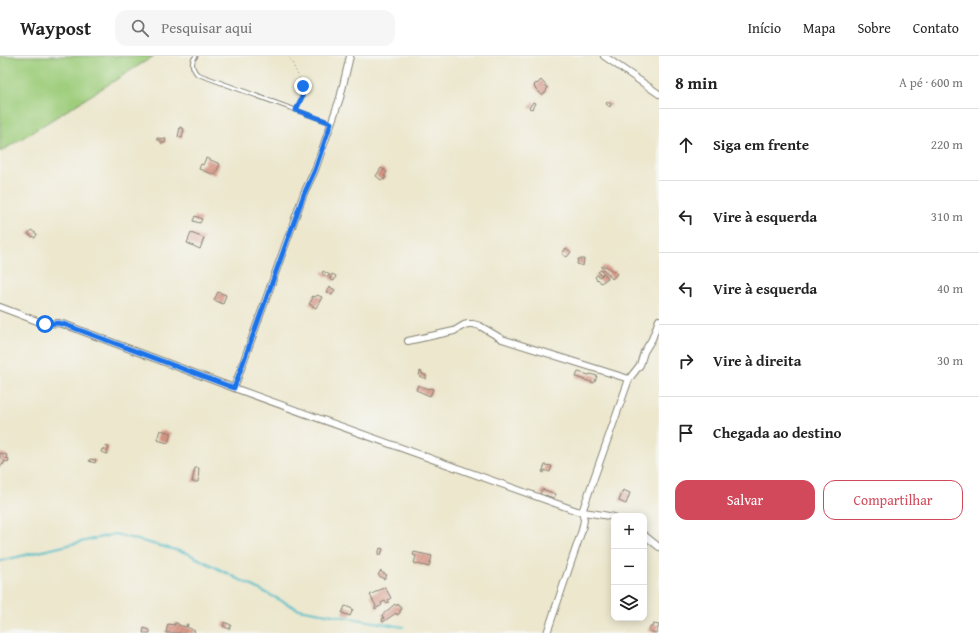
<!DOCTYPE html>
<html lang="pt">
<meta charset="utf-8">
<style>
:root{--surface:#fff;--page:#f6f6f6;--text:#222;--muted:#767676;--line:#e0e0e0;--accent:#d1495b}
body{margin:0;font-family:"Gentium Book Plus",serif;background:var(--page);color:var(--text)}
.controls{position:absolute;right:12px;bottom:12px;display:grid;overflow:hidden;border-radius:8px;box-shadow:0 2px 10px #0003}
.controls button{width:36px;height:36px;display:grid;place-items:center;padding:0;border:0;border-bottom:1px solid var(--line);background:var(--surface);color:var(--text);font:20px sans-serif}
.stop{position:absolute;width:12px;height:12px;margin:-9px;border:3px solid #1a73e8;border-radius:50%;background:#fff}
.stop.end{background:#1a73e8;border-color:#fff;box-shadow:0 1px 4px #0008}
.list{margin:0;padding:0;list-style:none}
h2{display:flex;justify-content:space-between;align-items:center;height:52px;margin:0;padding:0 16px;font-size:17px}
h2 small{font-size:13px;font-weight:400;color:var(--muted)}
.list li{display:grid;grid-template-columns:26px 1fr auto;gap:12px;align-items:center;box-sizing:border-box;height:72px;padding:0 16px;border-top:1px solid var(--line)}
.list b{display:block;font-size:15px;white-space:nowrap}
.list em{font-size:13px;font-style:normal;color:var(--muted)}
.actions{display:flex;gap:8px;padding:12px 16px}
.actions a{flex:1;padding:9px 0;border:1px solid var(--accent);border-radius:12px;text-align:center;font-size:14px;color:var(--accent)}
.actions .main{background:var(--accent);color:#fff}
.icon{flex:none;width:22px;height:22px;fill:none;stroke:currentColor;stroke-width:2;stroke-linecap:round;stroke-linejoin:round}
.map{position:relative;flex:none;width:659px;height:577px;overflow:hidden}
header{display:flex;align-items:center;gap:24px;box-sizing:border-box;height:56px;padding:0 20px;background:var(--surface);border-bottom:1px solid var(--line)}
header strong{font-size:19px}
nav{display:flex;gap:22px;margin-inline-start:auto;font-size:14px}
.search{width:280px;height:36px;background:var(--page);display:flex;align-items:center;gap:10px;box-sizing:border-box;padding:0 14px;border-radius:12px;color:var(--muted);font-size:15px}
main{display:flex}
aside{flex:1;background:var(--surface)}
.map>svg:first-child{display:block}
</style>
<header>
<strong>Waypost</strong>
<div class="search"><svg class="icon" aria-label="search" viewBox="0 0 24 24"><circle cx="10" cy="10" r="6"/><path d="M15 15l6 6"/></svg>Pesquisar aqui</div>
<nav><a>Início</a><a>Mapa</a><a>Sobre</a><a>Contato</a></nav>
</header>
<main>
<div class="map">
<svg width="659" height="577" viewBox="0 0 659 577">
<defs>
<pattern id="building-hatch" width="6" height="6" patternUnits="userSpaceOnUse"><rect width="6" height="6" fill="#d99686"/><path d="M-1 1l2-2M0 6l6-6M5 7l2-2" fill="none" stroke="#af7a6d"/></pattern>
</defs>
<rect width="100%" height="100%" fill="#f6f6f2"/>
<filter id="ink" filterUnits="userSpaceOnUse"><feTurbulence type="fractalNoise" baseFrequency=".025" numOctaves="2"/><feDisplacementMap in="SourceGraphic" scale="8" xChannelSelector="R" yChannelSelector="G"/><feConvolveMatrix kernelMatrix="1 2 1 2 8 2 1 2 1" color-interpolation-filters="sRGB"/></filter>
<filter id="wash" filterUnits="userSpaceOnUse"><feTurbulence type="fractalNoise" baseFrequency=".012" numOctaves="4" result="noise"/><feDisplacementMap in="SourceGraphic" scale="16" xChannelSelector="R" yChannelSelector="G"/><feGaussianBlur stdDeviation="0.9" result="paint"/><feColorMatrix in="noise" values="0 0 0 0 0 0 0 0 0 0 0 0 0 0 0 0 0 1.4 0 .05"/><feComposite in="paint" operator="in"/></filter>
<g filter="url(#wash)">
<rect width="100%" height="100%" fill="#ece7cd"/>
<path fill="#9ecd7c" stroke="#5d744c" d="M 0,0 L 154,0 L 0,96 Z"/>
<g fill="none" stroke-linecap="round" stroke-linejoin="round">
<path stroke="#4fbcc9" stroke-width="2" d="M 0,505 L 115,478 L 187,497 L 298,553 L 403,571"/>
</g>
<g id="blocks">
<g fill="url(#building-hatch)">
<path d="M 541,24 L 548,32 L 546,34 L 547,35 L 542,39 L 534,31 L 535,30 L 534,29 L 536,27 L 537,28 Z"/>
<path d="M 533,46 L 535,47 L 532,53 L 529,52 Z"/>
<path d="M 607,46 L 611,48 L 610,51 L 606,48 Z"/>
<path d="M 180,71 L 184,73 L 182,82 L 178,81 Z"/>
<path d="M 157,82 L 166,83 L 165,87 L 161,87 L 161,84 L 157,84 Z"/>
<path d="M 206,102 L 220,108 L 215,119 L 199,113 L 201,108 L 203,109 Z"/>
<path d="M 381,112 L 387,116 L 384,120 L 386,121 L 384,124 L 383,122 L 381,124 L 376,120 Z"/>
<path d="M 195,160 L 202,163 L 200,167 L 193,165 Z"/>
<path d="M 31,174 L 37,178 L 35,182 L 28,178 Z"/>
<path d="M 191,177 L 204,182 L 200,193 L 187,187 Z"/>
<path d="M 566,192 L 571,196 L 567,201 L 562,198 Z"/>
<path d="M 578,203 L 584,203 L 583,210 L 577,208 Z"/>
<path d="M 603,210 L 605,211 L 606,210 L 613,215 L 614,214 L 617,218 L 612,223 L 607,216 L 606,216 L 601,211 Z"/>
<path d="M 601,214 L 608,222 L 601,227 L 598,223 L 597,224 L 595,221 L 597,219 L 600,221 L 603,218 L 602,218 L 601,219 L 598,216 Z"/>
<path d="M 323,215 L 330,219 L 329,220 L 327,221 L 322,217 Z"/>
<path d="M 332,218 L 336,220 L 334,225 L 330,223 Z"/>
<path d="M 330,231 L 335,234 L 332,239 L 327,236 Z"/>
<path d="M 218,236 L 226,239 L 223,248 L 214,244 Z"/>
<path d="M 317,239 L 322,241 L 316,252 L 309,248 L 313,242 L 311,241 L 312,240 L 315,241 Z"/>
<path d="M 420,315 L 422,316 L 422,318 L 426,319 L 426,323 L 419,320 Z"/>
<path d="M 578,316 L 589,319 L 590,318 L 597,320 L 595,326 L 594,327 L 576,321 Z"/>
<path d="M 418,329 L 428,333 L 429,332 L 433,333 L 430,340 L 416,334 Z"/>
<path d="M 160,374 L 171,377 L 168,387 L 157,384 Z"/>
<path d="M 105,390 L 109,391 L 107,398 L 101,396 L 102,393 L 104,394 Z"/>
<path d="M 0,397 L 7,399 L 6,402 L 9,403 L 8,406 L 5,405 L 3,409 L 2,408 L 0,412 Z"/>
<path d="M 90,403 L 96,404 L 95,407 L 89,405 Z"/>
<path d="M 545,409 L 552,410 L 550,416 L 544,414 L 544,417 L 542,416 Z"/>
<path d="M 195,412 L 199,412 L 198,426 L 192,426 Z"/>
<path d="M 542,433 L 556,438 L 554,442 L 545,439 L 544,440 L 540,438 Z"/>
<path d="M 623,434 L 630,437 L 626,448 L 619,445 Z"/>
<path d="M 380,492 L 383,493 L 381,499 L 378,499 Z"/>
<path d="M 414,496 L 432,500 L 429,511 L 414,507 L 416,500 L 413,499 Z"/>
<path d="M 381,514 L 381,516 L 387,519 L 384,523 L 378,519 Z"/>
<path d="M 385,531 L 391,542 L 388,544 L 389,546 L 386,547 L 385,545 L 381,547 L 382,549 L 375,553 L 375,551 L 376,550 L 370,539 Z"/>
<path d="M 395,548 L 397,550 L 398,548 L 402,553 L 400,554 L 400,557 L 397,559 L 396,557 L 383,566 L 382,563 L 384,562 L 382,559 Z"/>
<path d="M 345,550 L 353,553 L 350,560 L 342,557 Z"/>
<path d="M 224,566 L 231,569 L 229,573 L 223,570 L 224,568 Z"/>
<path d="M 175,567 L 178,567 L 178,569 L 186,571 L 187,568 L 188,568 L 187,571 L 195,575 L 194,577 L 166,577 L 168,568 L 175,569 Z"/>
<path d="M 653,568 L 659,569 L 656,577 L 649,575 L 650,571 L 652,571 Z"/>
<path d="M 144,572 L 150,574 L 150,577 L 143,577 Z"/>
</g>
</g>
</g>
<g filter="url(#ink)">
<use href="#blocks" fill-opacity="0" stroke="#848274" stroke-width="1"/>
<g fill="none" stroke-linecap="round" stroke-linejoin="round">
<g stroke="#848274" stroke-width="5">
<path id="service" d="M 196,0 C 190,6 192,12 197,18 L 331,67"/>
</g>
<g stroke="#848274" stroke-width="8">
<g id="minor">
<path d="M 604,0 L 659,38"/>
<path d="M 0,251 L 45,268 L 58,267 L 66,269 L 234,332 L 577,455 L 603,459 L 614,461"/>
<path d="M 408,285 L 454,275 L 464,269 L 468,268 L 473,268 L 480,270 L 502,283 L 629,323"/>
<path d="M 234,332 L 304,137 L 315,114 L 340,42 L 350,0"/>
<path d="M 644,479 L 659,491"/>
<path d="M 547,577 L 582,474 L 584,464 L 582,456 L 629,323 L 640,309 L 644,296 L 652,283 L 659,264"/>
</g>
</g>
<path stroke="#848274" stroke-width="1" stroke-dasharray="1 3" stroke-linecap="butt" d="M 289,0 L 303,30 L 302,41 L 298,49"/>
<use href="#service" stroke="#fff" stroke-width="3"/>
<use href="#minor" stroke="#fff" stroke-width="6"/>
</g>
</g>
<g fill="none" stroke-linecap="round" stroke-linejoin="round" filter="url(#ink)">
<path stroke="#1a73e8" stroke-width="5" d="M 45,268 L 58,267 L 66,269 L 234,332 L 304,138 L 315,114 L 331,67 L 296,54 L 302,41 L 303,30"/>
</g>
</svg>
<div class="controls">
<button>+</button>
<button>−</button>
<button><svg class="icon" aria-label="layers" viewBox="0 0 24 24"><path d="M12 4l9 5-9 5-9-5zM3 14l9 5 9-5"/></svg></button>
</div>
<div class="stop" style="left:45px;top:268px"></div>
<div class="stop end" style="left:303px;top:30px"></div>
</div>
<aside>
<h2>8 min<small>A pé · 600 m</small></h2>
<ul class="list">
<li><svg class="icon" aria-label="ahead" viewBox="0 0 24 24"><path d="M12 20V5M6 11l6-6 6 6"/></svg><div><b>Siga em frente</b></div><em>220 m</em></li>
<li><svg class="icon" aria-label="left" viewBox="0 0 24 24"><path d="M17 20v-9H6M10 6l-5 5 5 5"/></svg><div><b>Vire à esquerda</b></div><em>310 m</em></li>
<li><svg class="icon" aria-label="left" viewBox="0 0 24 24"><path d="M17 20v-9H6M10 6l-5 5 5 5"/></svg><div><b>Vire à esquerda</b></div><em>40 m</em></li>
<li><svg class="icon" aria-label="right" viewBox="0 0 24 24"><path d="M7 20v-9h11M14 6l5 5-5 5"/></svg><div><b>Vire à direita</b></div><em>30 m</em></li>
<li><svg class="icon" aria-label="arrive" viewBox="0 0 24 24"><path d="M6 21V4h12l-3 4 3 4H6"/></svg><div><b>Chegada ao destino</b></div></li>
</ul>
<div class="actions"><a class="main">Salvar</a><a>Compartilhar</a></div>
</aside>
</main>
